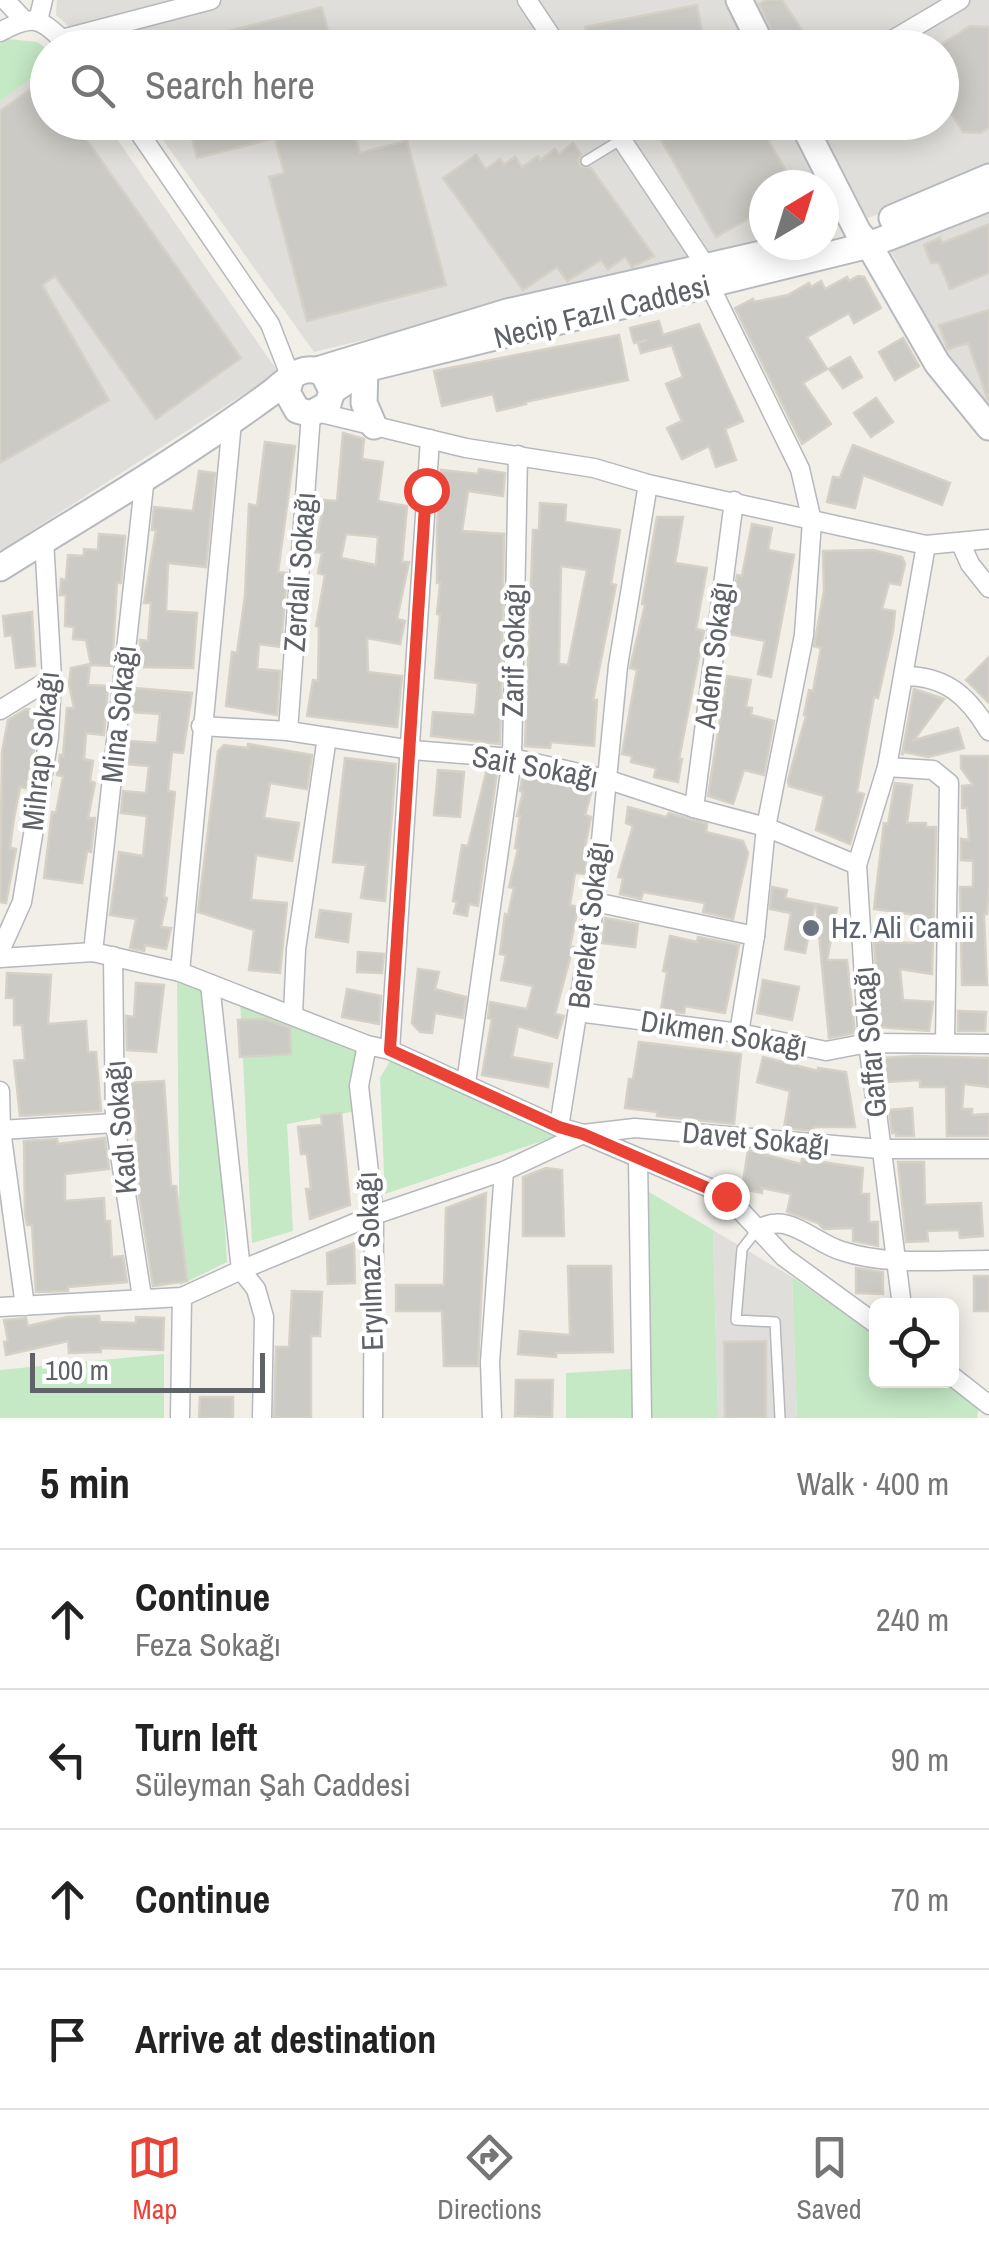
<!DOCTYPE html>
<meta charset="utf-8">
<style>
:root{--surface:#fff;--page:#f2f2f2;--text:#222;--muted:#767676;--line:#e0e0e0;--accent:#ea4335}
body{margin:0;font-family:"Archivo Narrow",sans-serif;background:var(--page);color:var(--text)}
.controls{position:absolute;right:30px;bottom:30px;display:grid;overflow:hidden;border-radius:15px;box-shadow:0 5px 25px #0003}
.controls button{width:90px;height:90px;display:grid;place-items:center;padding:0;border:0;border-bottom:2px solid var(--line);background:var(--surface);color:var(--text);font:50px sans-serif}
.compass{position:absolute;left:749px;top:170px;width:90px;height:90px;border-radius:50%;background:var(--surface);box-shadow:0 5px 25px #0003;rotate:38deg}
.scale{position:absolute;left:30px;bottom:25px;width:235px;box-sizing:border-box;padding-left:10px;border:5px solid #5f6368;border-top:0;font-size:28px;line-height:35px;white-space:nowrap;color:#5f6368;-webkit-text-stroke:8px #fff;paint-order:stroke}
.stop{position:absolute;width:30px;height:30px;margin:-22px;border:8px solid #ea4335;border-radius:50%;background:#fff}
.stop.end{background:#ea4335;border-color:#fff;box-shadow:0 2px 10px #0008}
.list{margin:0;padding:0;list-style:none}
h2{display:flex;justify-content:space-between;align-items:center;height:130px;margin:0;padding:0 40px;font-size:42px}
h2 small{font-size:32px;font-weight:400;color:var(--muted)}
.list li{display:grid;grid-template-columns:65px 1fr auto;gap:30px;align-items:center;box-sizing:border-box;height:140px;padding:0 40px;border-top:2px solid var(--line)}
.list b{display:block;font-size:38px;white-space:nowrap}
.list p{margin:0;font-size:32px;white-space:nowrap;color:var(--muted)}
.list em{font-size:32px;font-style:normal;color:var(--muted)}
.icon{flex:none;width:55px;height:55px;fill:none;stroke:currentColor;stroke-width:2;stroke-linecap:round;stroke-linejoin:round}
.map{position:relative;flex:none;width:989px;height:1418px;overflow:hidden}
.search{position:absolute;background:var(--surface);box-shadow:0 5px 25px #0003;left:30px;right:30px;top:30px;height:110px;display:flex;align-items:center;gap:25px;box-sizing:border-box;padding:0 35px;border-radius:55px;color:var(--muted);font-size:38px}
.sheet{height:690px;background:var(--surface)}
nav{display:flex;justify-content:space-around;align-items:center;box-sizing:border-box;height:140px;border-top:2px solid var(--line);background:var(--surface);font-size:28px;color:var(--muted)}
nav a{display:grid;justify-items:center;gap:5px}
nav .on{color:var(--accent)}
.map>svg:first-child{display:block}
</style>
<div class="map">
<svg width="989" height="1418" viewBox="0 0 989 1418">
<rect width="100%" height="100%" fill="#f1efe8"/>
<g fill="#e0deda">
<path d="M 57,0 L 989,0 L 989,166 L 871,217 L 824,228 L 824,185 L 764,185 L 764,243 L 314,352 L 151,123 L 942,122 L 942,48 L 93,48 L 56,15 Z"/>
<path d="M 47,67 L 48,122 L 106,123 L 278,372 L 0,551 L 0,101 Z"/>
<path d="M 989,209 L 989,405 L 944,348 L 890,250 Z"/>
<path d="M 713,1230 L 792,1277 L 797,1418 L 718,1418 Z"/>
</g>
<g fill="#c5e8c5">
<path d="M 7,39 L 37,42 L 47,49 L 47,67 L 0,101 L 0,43 Z"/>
<path d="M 177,975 L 210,992 L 227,1262 L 180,1285 Z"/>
<path d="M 240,998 L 367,1046 L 361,1110 L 287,1124 L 293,1231 L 252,1243 Z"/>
<path d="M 393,1056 L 560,1135 L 385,1194 L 380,1078 Z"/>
<path d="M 644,1189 L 713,1230 L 718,1418 L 566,1418 L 566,1373 L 649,1368 Z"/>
<path d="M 792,1277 L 876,1335 L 876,1380 L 941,1381 L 979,1407 L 977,1418 L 797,1418 Z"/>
<path d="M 164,1354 L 164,1418 L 0,1418 L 0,1370 Z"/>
</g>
<g fill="#cccac5" stroke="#d6d1c6" stroke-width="2.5" fill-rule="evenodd">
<path d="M 766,0 L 782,0 L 814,48 L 779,48 L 759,4 Z"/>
<path d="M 697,5 L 705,48 L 590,48 L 585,27 Z"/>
<path d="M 322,7 L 332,48 L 184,48 L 183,43 Z"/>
<path d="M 970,26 L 989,27 L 989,128 L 980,133 L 963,132 L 942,99 L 942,44 Z"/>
<path d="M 48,77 L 48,122 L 74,122 L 241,358 L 156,419 L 55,276 L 42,285 L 109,400 L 0,463 L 0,111 Z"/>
<path d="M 188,122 L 352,122 L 360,153 L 407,141 L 446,285 L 307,321 L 269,177 L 284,173 L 275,138 L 197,158 Z"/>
<path d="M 651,122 L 758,122 L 794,185 L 764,185 L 764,210 L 716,237 Z"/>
<path d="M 573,143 L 581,154 L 578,160 L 580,166 L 591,168 L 654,256 L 632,267 L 625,257 L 608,269 L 601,260 L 567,281 L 557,267 L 523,290 L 443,178 L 476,155 L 486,169 L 500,159 L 504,165 L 515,157 L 522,167 L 538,156 L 540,160 L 555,149 L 559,154 Z"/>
<path d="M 989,224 L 989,273 L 950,289 L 939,263 L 931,263 L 924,245 L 940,238 L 942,243 Z"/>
<path d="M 858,276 L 864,277 L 881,308 L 854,323 L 849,313 L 807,337 L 827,369 L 803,383 L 831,424 L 802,444 L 735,308 L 753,299 L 754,302 L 788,295 L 809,283 L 811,287 L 821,281 L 825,289 L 847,277 L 849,281 Z"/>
<path d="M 989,310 L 989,400 L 988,400 L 968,343 L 948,349 L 939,325 Z"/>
<path d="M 659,321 L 663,335 L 699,324 L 743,421 L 725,429 L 736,460 L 716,467 L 709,446 L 682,459 L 667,428 L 682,421 L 666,384 L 683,377 L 672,345 L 641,353 L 638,343 L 647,340 L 634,343 L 630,328 Z"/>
<path d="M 619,335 L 628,380 L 525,402 L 526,404 L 497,411 L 493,394 L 442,406 L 434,371 Z"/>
<path d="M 903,338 L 919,366 L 895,380 L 879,352 Z"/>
<path d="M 850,357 L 862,377 L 843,388 L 829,369 Z"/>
<path d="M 876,398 L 893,422 L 871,437 L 854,413 Z"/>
<path d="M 343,433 L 364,439 L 362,459 L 383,462 L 378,501 L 407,506 L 402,562 L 409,562 L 397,619 L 405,621 L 400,644 L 367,638 L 368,672 L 402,676 L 397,727 L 307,716 L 313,680 L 318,681 L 319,627 L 316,626 L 325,575 L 318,573 L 322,553 L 315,552 L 324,500 L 337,501 ZM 346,534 L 378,537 L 376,565 L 341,558 Z"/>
<path d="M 265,442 L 295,446 L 278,572 L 287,573 L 281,647 L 259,644 L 257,669 L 280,671 L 277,715 L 226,706 L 232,652 L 237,653 L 245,596 L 249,504 L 257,506 Z"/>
<path d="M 853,445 L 950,483 L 942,505 L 863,475 L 855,508 L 827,502 L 833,477 L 840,478 Z"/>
<path d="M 479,469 L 505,473 L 503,496 L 468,491 L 462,531 L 504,534 L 500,744 L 431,736 L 433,712 L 475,715 L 478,683 L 435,678 L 440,615 L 437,614 L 440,583 L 437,583 L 437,527 L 441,470 L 478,474 Z"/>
<path d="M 199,471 L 215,473 L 206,567 L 168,563 L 166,611 L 197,613 L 193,668 L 140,667 L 140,640 L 148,641 L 151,603 L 144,603 L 156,530 L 152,530 L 154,507 L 193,511 Z"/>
<path d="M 540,503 L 566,505 L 565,522 L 620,530 L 611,584 L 616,585 L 593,700 L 597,700 L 594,746 L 551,742 L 550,748 L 525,746 L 533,530 L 539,530 ZM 561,566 L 587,570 L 568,665 L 559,664 Z"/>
<path d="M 657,517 L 683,517 L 675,563 L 707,568 L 696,629 L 704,631 L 679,759 L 682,759 L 678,782 L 654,777 L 656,768 L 631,762 L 632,756 L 622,754 L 637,670 L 630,668 L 645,605 L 642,604 Z"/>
<path d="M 752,524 L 772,528 L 768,550 L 794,555 L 771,677 L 758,674 L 765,641 L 729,634 L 737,575 L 742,576 Z"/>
<path d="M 99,534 L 125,536 L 121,583 L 117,583 L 112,666 L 91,665 L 86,640 L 73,639 L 74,627 L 65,626 L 66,595 L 60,595 L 61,579 L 66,580 L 68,555 L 84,556 L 84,549 L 98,550 Z"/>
<path d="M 873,550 L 902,557 L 905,564 L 900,585 L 889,583 L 882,609 L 895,611 L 893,631 L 878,698 L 874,697 L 857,792 L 864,794 L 850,844 L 816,830 L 824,796 L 789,786 L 788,780 L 806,716 L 804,715 L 809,690 L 813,691 L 821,648 L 814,646 L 824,591 L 823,551 Z"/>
<path d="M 32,612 L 35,666 L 16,668 L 12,635 L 5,636 L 3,616 Z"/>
<path d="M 989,657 L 989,703 L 966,680 Z"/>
<path d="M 90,664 L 88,685 L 108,686 L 104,735 L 86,733 L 84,759 L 93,761 L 90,781 L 95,783 L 88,818 L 95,818 L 91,852 L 87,851 L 82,883 L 44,878 L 52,812 L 56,813 L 63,776 L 57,775 L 60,755 L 63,756 L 67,708 L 74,708 L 69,684 L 71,668 Z"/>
<path d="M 727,676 L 751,680 L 746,707 L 752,708 L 751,715 L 774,721 L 764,775 L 744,770 L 733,804 L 708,796 Z"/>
<path d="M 134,688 L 192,693 L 183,753 L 172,752 L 168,791 L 175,792 L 164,897 L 167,898 L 161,927 L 171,928 L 166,949 L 145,945 L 144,951 L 130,948 L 136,919 L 110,915 L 119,852 L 143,856 L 147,816 L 121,813 L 123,791 L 146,793 L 149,766 L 128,764 L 130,741 L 157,743 L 160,714 L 132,712 Z"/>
<path d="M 914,689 L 944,699 L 914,740 L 958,728 L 964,748 L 928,757 L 904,752 L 902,755 Z"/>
<path d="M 26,709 L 38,711 L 37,736 L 26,788 L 20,787 L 14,818 L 10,848 L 16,849 L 6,903 L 0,902 L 2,752 L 8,720 Z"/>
<path d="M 248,744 L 312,755 L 307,789 L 270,783 L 264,818 L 299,823 L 292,861 L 256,855 L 251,900 L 287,903 L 280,973 L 249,970 L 254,930 L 198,912 L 218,751 L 224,745 L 248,748 Z"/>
<path d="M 961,756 L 989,756 L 989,880 L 987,914 L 984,914 L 987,985 L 962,985 L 960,887 L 973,887 L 973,861 L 961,860 L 961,839 L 969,840 L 967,808 L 962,808 L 962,786 L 973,785 L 961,768 Z"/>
<path d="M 345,758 L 396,764 L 385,901 L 361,898 L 366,865 L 333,862 Z"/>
<path d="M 487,769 L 497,772 L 478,906 L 469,904 L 467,916 L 454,913 L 457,902 L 453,901 L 462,845 L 468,846 Z"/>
<path d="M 438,770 L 464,772 L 460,817 L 434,815 Z"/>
<path d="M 526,775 L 592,790 L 585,815 L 591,817 L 585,847 L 588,847 L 585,874 L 575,873 L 570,905 L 578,907 L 570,947 L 573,947 L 555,1014 L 564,1016 L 557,1038 L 518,1026 L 512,1057 L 552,1064 L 548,1087 L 482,1075 L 492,1019 L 488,1018 L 490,1002 L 527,1009 L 533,986 L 501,980 L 506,955 L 500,954 L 505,914 L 508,915 L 514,888 L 509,887 L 518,849 L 515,848 L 520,816 L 517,816 L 523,792 L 520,791 L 522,779 Z"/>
<path d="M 895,783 L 912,785 L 907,823 L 926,823 L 926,827 L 936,827 L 932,974 L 900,969 L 903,1000 L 933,1002 L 929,1031 L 880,1027 L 874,942 L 915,943 L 916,915 L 874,909 L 884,823 L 888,824 Z"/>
<path d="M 628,807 L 666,817 L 669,813 L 707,824 L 706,832 L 743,841 L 748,853 L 733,919 L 703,912 L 705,903 L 643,892 L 641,899 L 620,894 L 623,878 L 618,877 L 633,826 L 626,823 Z"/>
<path d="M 772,887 L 787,890 L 785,898 L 815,904 L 805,953 L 785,949 L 791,913 L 770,909 Z"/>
<path d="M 816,904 L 837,908 L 827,960 L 847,960 L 855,1033 L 829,1038 Z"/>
<path d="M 320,910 L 351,914 L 348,942 L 316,937 Z"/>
<path d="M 605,918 L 638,924 L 635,947 L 602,943 Z"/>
<path d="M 670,936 L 697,942 L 698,937 L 739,945 L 725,1013 L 685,1006 L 684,1013 L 661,1010 L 667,972 L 663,971 Z"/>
<path d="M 358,952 L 384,954 L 382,973 L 357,972 Z"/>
<path d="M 418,969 L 439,972 L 435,989 L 466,997 L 463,1018 L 435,1013 L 432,1033 L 420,1032 L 412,1023 Z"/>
<path d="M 7,973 L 51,975 L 48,1024 L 86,1021 L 88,1052 L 96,1052 L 101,1111 L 20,1116 L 14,1061 L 25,1060 L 22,1025 L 14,1025 L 14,998 L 6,998 Z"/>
<path d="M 763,980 L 799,987 L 792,1020 L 757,1013 Z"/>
<path d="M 136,983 L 164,985 L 156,1052 L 127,1050 L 126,1016 L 134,1017 Z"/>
<path d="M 347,989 L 381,996 L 379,1024 L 342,1017 Z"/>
<path d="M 958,1011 L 986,1012 L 985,1031 L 958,1031 Z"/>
<path d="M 265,1019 L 290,1028 L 291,1054 L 240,1057 L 238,1020 Z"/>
<path d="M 639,1042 L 741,1054 L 734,1124 L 657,1116 L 657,1112 L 625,1108 L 629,1079 L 633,1079 Z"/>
<path d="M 916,1056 L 989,1058 L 989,1087 L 964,1084 L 962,1109 L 972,1109 L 972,1115 L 989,1114 L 989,1136 L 947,1136 L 946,1087 L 920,1087 L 920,1080 L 886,1082 L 883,1058 Z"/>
<path d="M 763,1057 L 818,1071 L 818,1068 L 846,1072 L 855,1127 L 814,1127 L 813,1131 L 784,1128 L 790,1091 L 757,1082 Z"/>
<path d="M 164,1081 L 171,1186 L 176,1186 L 187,1281 L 153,1286 L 138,1189 L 135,1110 L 127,1111 L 127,1083 Z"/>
<path d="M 912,1108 L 914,1136 L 896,1136 L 896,1133 L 892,1133 L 889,1110 Z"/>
<path d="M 341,1113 L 350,1205 L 310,1219 L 306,1189 L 311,1189 L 307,1154 L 301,1154 L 298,1127 L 322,1125 L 321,1115 Z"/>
<path d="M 105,1138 L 109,1169 L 65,1174 L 65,1201 L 104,1198 L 105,1221 L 110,1221 L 112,1257 L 123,1256 L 127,1282 L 68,1287 L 68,1291 L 36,1292 L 32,1225 L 27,1225 L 25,1214 L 24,1141 L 57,1139 L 58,1144 Z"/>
<path d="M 748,1150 L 801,1164 L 802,1159 L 863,1168 L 861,1194 L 869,1194 L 869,1222 L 878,1222 L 878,1246 L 853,1241 L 853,1228 L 824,1229 L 818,1223 L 787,1212 L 791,1194 L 762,1188 L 762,1193 L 742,1189 Z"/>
<path d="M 898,1162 L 924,1162 L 925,1205 L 981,1203 L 983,1236 L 960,1238 L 959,1230 L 927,1231 L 928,1241 L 906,1242 Z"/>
<path d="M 546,1168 L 562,1170 L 564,1236 L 523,1236 L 523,1177 Z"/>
<path d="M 486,1193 L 478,1366 L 444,1366 L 442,1311 L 396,1311 L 396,1285 L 444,1285 L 446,1208 Z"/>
<path d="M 354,1243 L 355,1283 L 328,1284 L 327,1253 Z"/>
<path d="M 568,1266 L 611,1266 L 613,1352 L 556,1353 L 556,1357 L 518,1354 L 520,1331 L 570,1335 Z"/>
<path d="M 856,1268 L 883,1272 L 883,1294 L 856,1293 Z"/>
<rect x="974" y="1276" width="15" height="35"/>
<path d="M 292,1291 L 322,1292 L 320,1336 L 311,1336 L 311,1418 L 274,1418 L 276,1347 L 289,1347 Z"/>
<path d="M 99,1316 L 100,1322 L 136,1323 L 136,1317 L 164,1318 L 163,1350 L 101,1348 L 101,1352 L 69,1353 L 68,1341 L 6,1355 L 4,1342 L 8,1341 L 4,1320 L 26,1318 L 28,1326 L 67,1317 Z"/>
<path d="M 766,1341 L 766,1418 L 725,1418 L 724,1342 Z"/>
<path d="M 516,1380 L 553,1380 L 552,1417 L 515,1416 Z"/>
<path d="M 200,1397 L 233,1397 L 233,1418 L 199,1418 Z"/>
</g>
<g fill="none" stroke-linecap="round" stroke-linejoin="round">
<g stroke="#b5b8bc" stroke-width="12">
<g id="lane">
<path d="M 586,161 L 622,139"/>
<path d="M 757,1230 L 742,1249 L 736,1320 L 775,1322 L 780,1418"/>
</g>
</g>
<g stroke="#b5b8bc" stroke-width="21">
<g id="street">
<path d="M 5,0 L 23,19"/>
<path d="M 527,0 L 559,48"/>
<path d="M 38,21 L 43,0"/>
<path d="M 0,32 C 34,13 40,18 68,45"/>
<path d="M 62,39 L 211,0"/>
<path d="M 894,39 L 960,0"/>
<path d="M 132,122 L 270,324 L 291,378"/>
<path d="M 610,122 L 706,266 L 710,286 L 800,469 L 812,521 L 804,635 L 766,827 L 755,936 L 739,1033"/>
<path d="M 317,412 L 466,448 L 594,468 L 648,484 L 926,545 L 989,539"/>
<path d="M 961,544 L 970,564 L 989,588"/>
<path d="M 904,676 C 946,676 968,696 989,731"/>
<path d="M 0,710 L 52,678"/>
<path d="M 201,726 L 288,731 L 412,750 L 512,758 L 606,779 L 694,808 L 766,827 L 857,865"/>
<path d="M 288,731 L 311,414"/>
<path d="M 887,767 L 933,770 L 949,783 L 945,1043"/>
<path d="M 694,808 L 734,501"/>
<path d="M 595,902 L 755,936"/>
<path d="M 0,951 L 22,902 L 49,737 L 52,678 L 44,540"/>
<path d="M 93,952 L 145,476"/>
<path d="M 113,956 L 115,1123 L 142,1297"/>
<path d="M 0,958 L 93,952 L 180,972 L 367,1045 L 390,1050 L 559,1127 L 583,1134 L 726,1195 L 784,1257 L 876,1324"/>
<path d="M 180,972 L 232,422"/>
<path d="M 578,1012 L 739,1033 L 826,1051 L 868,1043 L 989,1044"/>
<path d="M 293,1014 L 296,949 L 327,737"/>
<path d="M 367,1045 L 359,1086 L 374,1215 L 373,1418"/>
<path d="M 390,1050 L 430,439"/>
<path d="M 466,1083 L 512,758 L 518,455"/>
<path d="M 0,1091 L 1,1130 L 25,1306"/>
<path d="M 559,1127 L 595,902 L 618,666 L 648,484"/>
<path d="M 0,1130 L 115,1123"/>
<path d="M 638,1158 L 642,1418"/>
<path d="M 757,1230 C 788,1210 812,1242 842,1251 C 887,1266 942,1260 989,1260"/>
<path d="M 902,1306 L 868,1043 L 857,865 L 887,767 L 926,545"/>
<path d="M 0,1307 L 182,1297 L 241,1270 L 210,984"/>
<path d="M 952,1376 L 989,1405"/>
<path d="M 180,1418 L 182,1297"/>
<path d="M 262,1418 L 264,1317 L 256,1289 L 241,1270 L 374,1215 L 504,1171 L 583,1134 L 635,1128 L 880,1149 L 989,1149"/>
<path d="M 492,1418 L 490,1362 L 504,1171"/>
</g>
</g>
<g stroke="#b6babf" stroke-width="29">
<g id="secondary">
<path d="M 739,0 L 763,48"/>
<path d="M 802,122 L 858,232 L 869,245 L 937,363 L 989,427"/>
<path d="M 892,218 L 989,177"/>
<path d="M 365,369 L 364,403 L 374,426"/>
<path d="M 317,370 L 507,312 L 801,245"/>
<path d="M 332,391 L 365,369 L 869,245 L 989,198"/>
<path d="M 0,568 C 91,511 184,457 271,393 C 287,381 301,362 323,373 L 332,391 L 328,404 L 311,414 L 297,410 L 287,392 L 291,378"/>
</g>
</g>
<use href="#lane" stroke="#fff" stroke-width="9"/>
<use href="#street" stroke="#fff" stroke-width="18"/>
<use href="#secondary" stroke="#fff" stroke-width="25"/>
</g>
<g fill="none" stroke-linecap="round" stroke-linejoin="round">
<path stroke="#ea4335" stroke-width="12" d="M 426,490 L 390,1050 L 559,1127 L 583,1134 L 726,1196"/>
</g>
<circle fill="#6b7280" stroke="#fff" stroke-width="4" cx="811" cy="928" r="10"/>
<g text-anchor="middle" stroke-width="8" stroke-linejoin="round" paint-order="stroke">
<g font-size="30" fill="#5f6368" stroke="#fff">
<text transform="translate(602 312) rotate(-14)" y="10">Necip Fazıl Caddesi</text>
<text transform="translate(300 572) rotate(-86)" y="10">Zerdali Sokağı</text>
<text transform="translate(514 650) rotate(-89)" y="10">Zarif Sokağı</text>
<text transform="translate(714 655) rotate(-83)" y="10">Adem Sokağı</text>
<text transform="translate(119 714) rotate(-84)" y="10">Mina Sokağı</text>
<text transform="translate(41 751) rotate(-84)" y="10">Mihrap Sokağı</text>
<text transform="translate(535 767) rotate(10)" y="10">Sait Sokağı</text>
<text transform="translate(589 925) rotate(-83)" y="10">Bereket Sokağı</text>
<text transform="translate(724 1034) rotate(9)" y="10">Dikmen Sokağı</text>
<text transform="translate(870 1042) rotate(-95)" y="10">Gaffar Sokağı</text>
<text transform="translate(121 1127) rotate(-95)" y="10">Kadı Sokağı</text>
<text transform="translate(756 1139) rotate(5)" y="10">Davet Sokağı</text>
<text transform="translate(370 1261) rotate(-92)" y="10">Eryılmaz Sokağı</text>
</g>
<g font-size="30" fill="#5b616d" stroke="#fff" text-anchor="start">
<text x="831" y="938">Hz. Ali Camii</text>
</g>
</g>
</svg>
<div class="controls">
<button><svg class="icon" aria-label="locate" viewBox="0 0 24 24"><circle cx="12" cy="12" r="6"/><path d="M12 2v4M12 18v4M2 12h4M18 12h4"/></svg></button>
</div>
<svg class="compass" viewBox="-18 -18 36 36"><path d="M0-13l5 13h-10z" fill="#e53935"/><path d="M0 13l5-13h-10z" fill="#767676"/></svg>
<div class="scale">100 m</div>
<div class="stop" style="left:426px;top:490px"></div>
<div class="stop end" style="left:726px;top:1196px"></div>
<div class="search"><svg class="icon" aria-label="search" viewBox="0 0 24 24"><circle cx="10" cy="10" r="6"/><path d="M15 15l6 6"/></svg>Search here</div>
</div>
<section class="sheet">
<h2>5 min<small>Walk · 400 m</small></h2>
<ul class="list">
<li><svg class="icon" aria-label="ahead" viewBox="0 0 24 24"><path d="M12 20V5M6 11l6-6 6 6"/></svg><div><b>Continue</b><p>Feza Sokağı</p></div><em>240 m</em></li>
<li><svg class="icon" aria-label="left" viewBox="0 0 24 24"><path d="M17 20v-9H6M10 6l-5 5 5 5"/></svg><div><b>Turn left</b><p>Süleyman Şah Caddesi</p></div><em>90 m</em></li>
<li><svg class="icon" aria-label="ahead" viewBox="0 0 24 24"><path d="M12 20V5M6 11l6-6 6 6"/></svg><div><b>Continue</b></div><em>70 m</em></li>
<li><svg class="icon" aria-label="arrive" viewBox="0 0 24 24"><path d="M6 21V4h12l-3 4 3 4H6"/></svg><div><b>Arrive at destination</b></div></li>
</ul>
</section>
<nav>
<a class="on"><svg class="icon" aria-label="map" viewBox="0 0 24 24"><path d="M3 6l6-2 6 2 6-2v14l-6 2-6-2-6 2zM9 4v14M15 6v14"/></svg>Map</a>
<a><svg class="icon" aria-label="directions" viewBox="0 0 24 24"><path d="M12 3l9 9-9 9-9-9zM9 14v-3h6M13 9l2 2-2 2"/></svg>Directions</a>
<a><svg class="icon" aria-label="saved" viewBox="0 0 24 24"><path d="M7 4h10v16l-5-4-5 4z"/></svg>Saved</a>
</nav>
